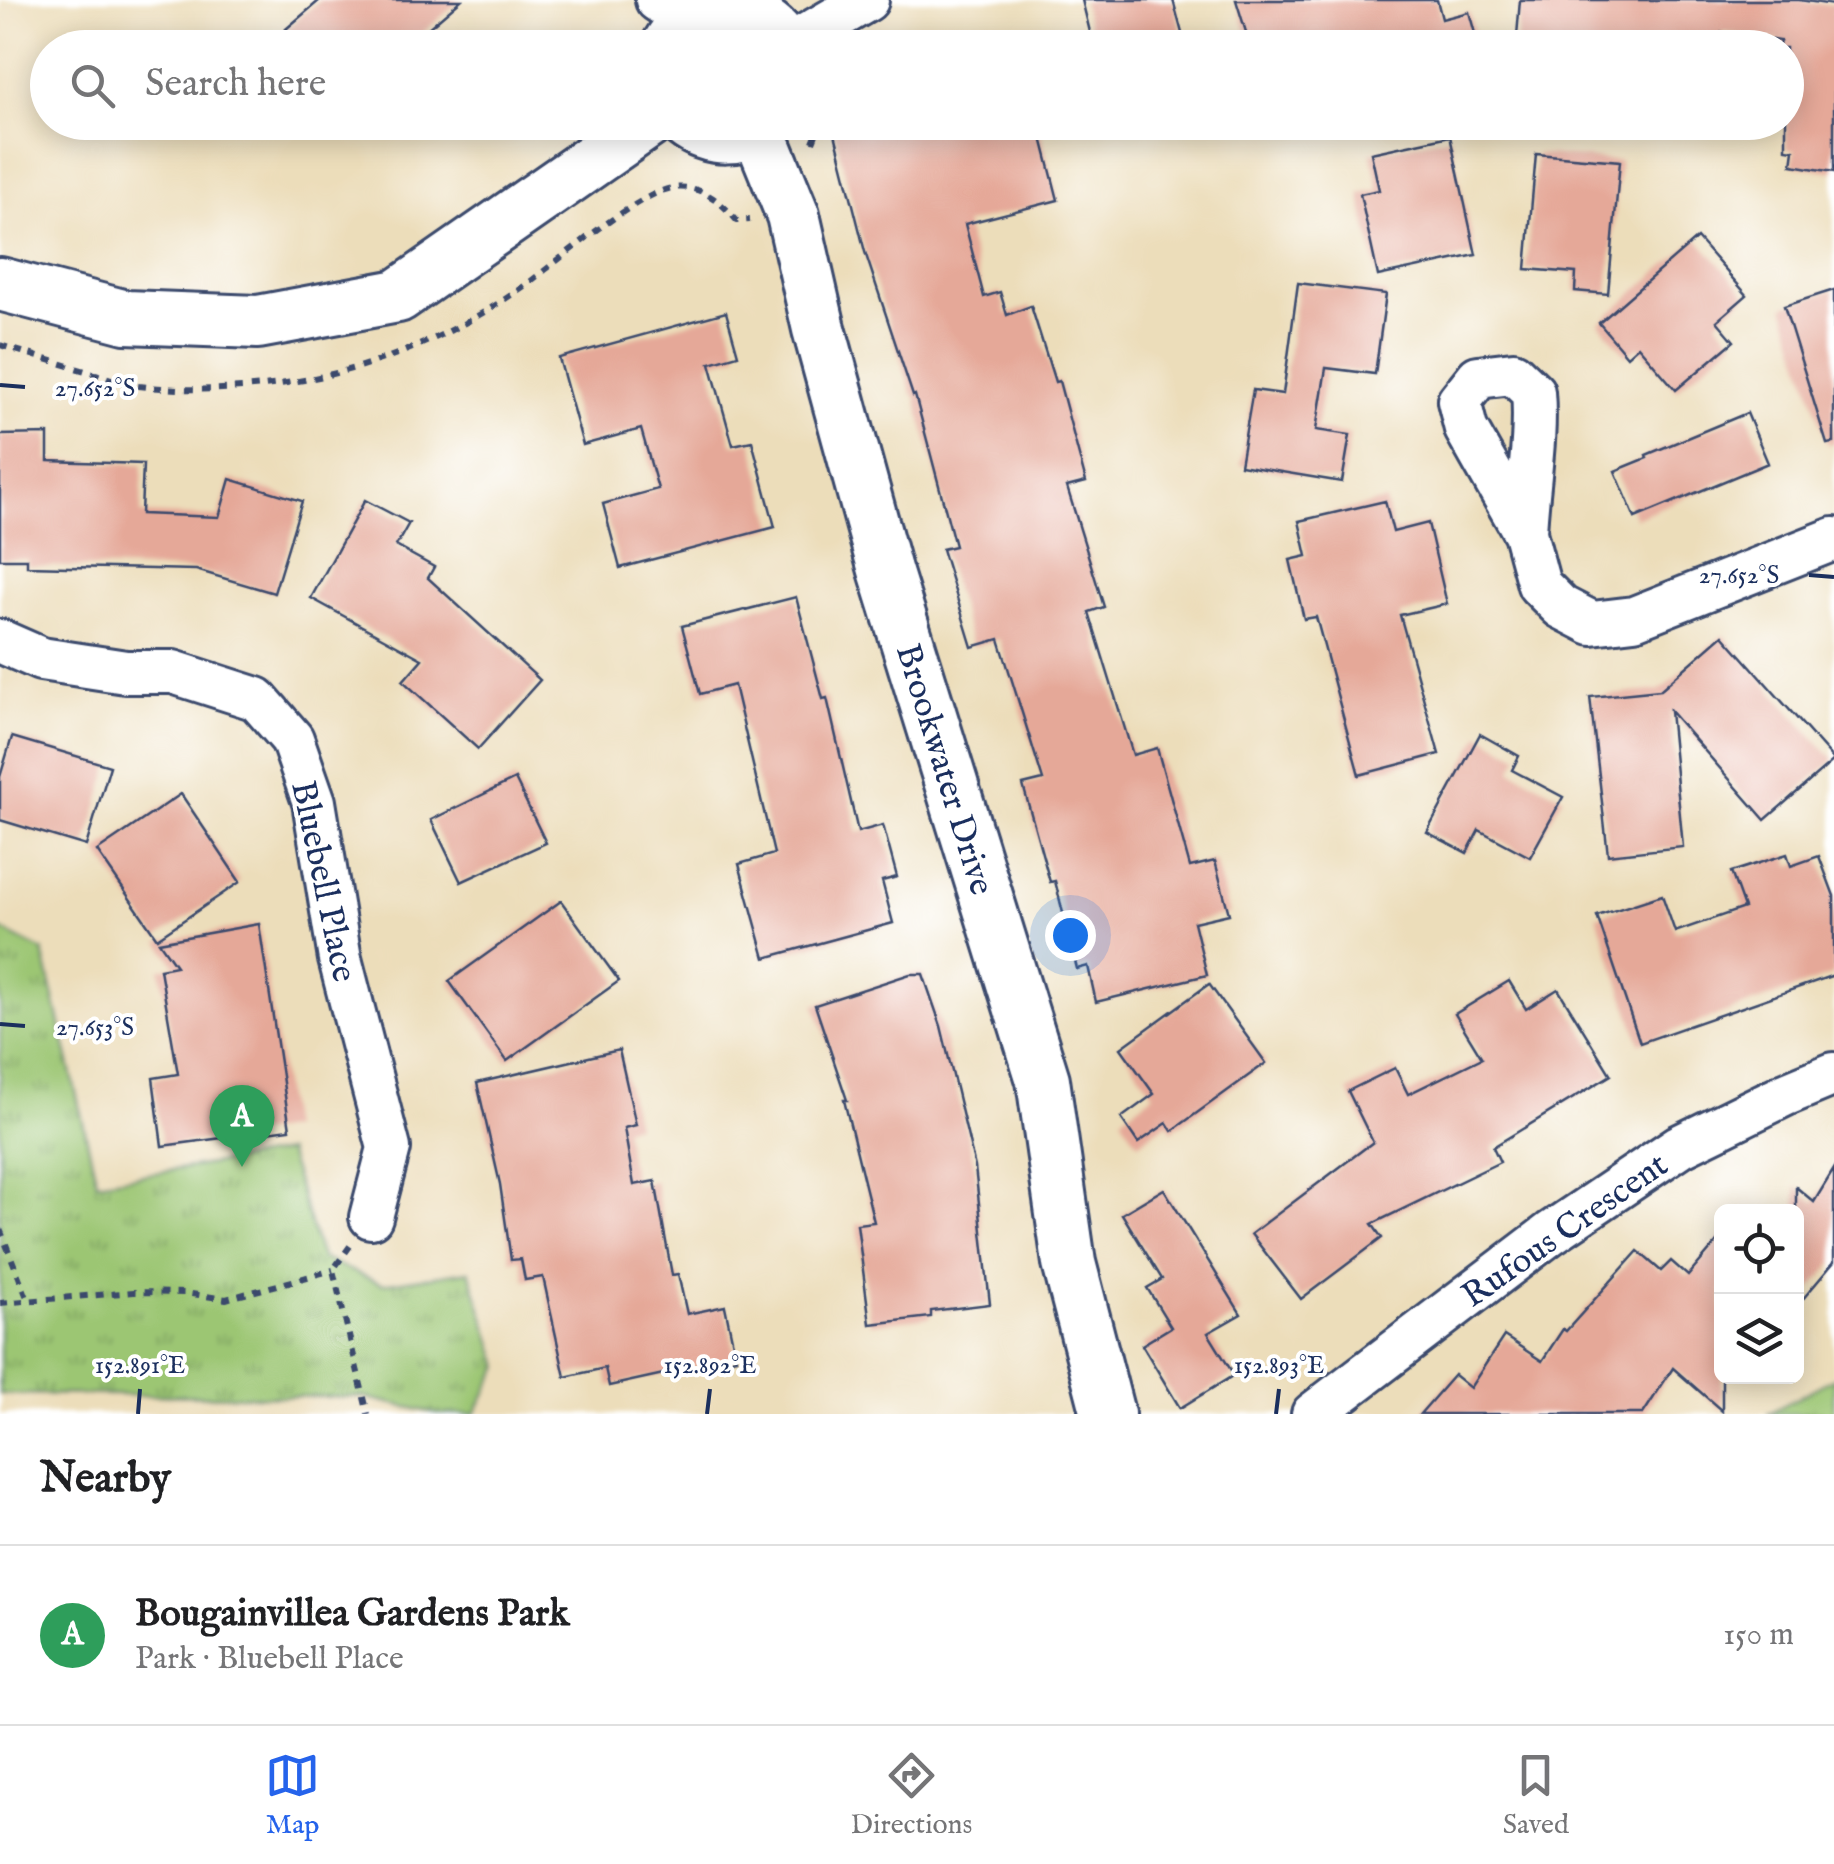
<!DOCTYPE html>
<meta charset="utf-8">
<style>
:root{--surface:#fff;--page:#f2f2f2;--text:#202124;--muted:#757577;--line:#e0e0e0;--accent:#2563eb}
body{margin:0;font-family:"IM FELL English",serif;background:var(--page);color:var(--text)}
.controls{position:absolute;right:30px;bottom:30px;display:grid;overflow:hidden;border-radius:15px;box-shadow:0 5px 25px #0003}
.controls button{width:90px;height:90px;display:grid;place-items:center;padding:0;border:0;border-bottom:2px solid var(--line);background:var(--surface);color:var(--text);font:50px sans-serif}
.you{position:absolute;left:1070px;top:935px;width:35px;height:35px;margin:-25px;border:8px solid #fff;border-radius:50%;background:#1a73e8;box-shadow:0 0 0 15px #1a73e833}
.badge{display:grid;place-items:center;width:65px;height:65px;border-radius:50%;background:var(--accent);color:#fff;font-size:32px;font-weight:700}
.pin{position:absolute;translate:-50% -82px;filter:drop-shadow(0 2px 5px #0008)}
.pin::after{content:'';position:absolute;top:52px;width:35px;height:30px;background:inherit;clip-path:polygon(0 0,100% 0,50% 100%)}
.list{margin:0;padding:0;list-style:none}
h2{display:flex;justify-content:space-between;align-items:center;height:130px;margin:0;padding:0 40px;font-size:42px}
h2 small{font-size:32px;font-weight:400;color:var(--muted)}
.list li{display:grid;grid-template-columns:65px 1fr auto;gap:30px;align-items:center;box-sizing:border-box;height:180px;padding:0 40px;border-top:2px solid var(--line)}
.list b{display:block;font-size:38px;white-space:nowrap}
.list p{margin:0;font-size:32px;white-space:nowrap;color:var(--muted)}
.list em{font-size:32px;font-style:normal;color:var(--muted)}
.icon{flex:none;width:55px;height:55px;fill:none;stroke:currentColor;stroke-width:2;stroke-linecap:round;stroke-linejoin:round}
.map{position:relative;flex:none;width:1834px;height:1414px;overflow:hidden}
.search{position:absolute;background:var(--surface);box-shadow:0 5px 25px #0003;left:30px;right:30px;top:30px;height:110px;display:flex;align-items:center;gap:25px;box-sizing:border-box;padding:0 35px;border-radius:55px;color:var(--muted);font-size:38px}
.sheet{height:310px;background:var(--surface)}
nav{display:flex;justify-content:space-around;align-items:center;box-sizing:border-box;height:140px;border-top:2px solid var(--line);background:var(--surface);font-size:28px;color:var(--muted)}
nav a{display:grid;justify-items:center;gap:5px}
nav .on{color:var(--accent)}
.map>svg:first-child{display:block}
</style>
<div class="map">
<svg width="1834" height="1414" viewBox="0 0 1834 1414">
<defs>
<pattern id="grass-tufts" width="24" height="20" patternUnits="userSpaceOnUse" patternTransform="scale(2.5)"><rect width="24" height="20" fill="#9cc673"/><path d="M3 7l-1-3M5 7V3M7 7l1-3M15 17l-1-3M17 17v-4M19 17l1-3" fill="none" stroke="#7ea162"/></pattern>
</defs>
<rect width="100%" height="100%" fill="#fff"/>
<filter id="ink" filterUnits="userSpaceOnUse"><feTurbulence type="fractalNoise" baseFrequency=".01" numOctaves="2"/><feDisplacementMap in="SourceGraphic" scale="20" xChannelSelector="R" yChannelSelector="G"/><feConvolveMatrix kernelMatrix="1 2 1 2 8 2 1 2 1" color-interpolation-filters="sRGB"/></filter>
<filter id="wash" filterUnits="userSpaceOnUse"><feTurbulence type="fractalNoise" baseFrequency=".0048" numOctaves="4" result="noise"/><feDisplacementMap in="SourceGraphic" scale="40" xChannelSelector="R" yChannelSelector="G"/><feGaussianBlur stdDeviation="2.25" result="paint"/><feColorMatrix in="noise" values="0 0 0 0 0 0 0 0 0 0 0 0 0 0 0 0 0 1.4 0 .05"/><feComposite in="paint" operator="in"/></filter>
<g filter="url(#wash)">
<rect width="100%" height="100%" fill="#ecddba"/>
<g fill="url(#grass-tufts)" stroke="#5c7a68" stroke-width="2.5">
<path d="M 0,929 L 43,951 L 97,1182 L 287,1152 L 321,1258 L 382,1284 L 469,1271 L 500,1366 L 475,1414 L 438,1414 L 363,1397 L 0,1394 Z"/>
<path d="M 1834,1378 L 1834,1414 L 1767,1414 Z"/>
</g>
<g id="blocks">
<g fill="#e5a898">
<path d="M 320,0 L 461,0 L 405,48 L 302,48 L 286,29 Z"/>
<path d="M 1082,0 L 1173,0 L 1186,48 L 1094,48 Z"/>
<path d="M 1236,0 L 1437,0 L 1442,19 L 1469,12 L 1479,48 L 1251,48 Z"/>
<path d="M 1520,0 L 1799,0 L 1834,5 L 1834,172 L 1792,165 L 1794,150 L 1786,149 L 1786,48 L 1778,48 L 1780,41 L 1722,32 L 1720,48 L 1516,48 Z"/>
<path d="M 832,122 L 1038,122 L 1058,200 L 965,224 L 984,297 L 1000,292 L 1007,315 L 1031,306 L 1055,382 L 1059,381 L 1086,482 L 1067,487 L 1104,607 L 1089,612 L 1133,755 L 1157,748 L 1190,867 L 1215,861 L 1229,914 L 1194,922 L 1207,975 L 1096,1002 L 1088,966 L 1077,969 L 1055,881 L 1050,882 L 1023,785 L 1043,780 L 999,639 L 972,647 L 942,549 L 955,546 L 915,395 L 913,396 L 865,252 Z"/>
<path d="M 1450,136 L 1476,255 L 1378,276 L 1360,194 L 1379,190 L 1371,153 Z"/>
<path d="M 1536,154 L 1620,161 L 1608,294 L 1575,291 L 1576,273 L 1526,269 Z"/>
<path d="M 1697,238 L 1747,295 L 1717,321 L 1734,341 L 1676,390 L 1638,346 L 1627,356 L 1599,323 Z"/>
<path d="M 1298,283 L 1386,294 L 1375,374 L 1326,368 L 1316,430 L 1350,435 L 1342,482 L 1240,465 L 1253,390 L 1283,394 Z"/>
<path d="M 1834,290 L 1834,443 L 1827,444 L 1784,306 Z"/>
<path d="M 726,312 L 738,355 L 710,363 L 733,445 L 752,441 L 775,527 L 620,568 L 603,504 L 658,489 L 641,429 L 583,445 L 559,358 Z"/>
<path d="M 1747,413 L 1768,463 L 1635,518 L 1615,471 L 1647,458 L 1646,455 Z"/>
<path d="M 48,434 L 48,461 L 143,464 L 141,514 L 219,517 L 230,479 L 302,501 L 274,593 L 196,570 L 27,566 L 27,559 L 0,559 L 0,435 Z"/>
<path d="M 365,500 L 409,523 L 396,546 L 434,567 L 428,578 L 540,680 L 478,749 L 403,681 L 422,659 L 311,598 Z"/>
<path d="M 1385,501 L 1393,532 L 1428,523 L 1447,604 L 1400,615 L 1439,754 L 1359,775 L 1316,617 L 1304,619 L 1290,560 L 1307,556 L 1299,521 Z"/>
<path d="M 796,597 L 823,699 L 827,698 L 858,832 L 883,825 L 897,877 L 882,881 L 893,923 L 765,958 L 739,864 L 774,854 L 734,685 L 700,694 L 682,626 Z"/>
<path d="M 1723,635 L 1834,760 L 1765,820 L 1670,711 L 1683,847 L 1608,855 L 1590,697 L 1660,690 Z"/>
<path d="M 1480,734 L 1519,756 L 1512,770 L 1563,797 L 1530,857 L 1479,830 L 1467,853 L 1427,832 Z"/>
<path d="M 12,737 L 110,766 L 86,846 L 0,820 L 0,777 Z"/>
<path d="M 515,779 L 546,843 L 461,882 L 431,820 Z"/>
<path d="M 181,794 L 240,882 L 157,938 L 97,851 Z"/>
<path d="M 1787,854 L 1791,866 L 1819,856 L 1834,896 L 1834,975 L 1640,1043 L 1597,916 L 1662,895 L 1675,932 L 1744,908 L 1731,872 Z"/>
<path d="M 561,901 L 619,981 L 507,1061 L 449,981 Z"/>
<path d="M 259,924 L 290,1129 L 162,1146 L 153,1078 L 178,1074 L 160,969 L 176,966 L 159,942 Z"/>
<path d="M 910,974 L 923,974 L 941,1026 L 975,1167 L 990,1304 L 931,1311 L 931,1317 L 870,1324 L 857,1224 L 874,1222 L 844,1100 L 847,1100 L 815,1005 Z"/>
<path d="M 1509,981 L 1526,1009 L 1558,989 L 1611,1075 L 1493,1147 L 1500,1162 L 1372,1224 L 1382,1238 L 1301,1299 L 1251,1234 L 1373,1142 L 1348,1091 L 1395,1068 L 1408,1094 L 1482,1058 L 1455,1014 Z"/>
<path d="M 1209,984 L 1266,1063 L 1172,1131 L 1167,1123 L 1138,1143 L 1121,1118 L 1154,1094 L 1121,1048 Z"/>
<path d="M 619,1050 L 636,1125 L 624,1128 L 634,1185 L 655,1181 L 672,1275 L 678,1274 L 687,1314 L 725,1306 L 736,1358 L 609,1386 L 605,1368 L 565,1377 L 543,1277 L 525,1280 L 521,1259 L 511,1260 L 500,1184 L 477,1083 Z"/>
<path d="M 1834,1169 L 1834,1262 L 1796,1307 L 1796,1187 L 1814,1202 Z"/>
<path d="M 1164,1189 L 1241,1314 L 1208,1333 L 1234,1375 L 1180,1408 L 1142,1345 L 1171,1327 L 1147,1288 L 1162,1279 L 1122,1214 Z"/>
<path d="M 1722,1236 L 1722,1411 L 1673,1368 L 1643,1414 L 1420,1414 L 1454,1375 L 1470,1388 L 1504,1336 L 1542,1361 L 1563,1329 L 1566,1331 L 1638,1251 L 1661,1271 L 1671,1261 L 1688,1276 Z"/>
</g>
</g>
</g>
<g filter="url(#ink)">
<use href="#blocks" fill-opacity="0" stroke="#3a496c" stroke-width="2.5"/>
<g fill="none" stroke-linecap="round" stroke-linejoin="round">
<g stroke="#3a496c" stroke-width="48">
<g id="minor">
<path d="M 657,0 L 687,20"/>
<path d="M 786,47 L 867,0"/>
<path d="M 1525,533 C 1527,486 1537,439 1533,392 L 1513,373 L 1478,377 L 1459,401 L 1466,429 L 1525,533 L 1539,585 L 1561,607 L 1592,623 L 1634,618 L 1834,539"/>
<path d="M 0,641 L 41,659 L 126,672 L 173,672 L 257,699 L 292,739 L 314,802 L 340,959 L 389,1148 L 371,1217"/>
<path d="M 1313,1414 L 1551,1233 L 1680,1146 L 1786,1094 L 1834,1074"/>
</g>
</g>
<g stroke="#3a496c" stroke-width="58">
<g id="tertiary">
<path d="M 667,48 C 691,0 761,0 786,48"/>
<path d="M 685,122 C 710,142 743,141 768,122"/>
<path d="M 758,129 L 793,215 L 819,329 L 885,570 L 1043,1080 L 1069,1263 L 1108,1414"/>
<path d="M 0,284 L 126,317 L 258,322 L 398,296 L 648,122"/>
</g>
</g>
<g stroke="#3a496c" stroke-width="6" stroke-dasharray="8 8" stroke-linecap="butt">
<path d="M 813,142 L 821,122"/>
<path d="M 0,345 C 31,355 63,364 95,374 C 109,378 124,384 139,386 C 278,401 413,366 527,284 C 558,261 639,192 673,188 C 700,184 721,201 737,221 L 750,220"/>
<path d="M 0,1229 L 28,1300"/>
<path d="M 350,1246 L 333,1270 L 368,1414"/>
<path d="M 0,1303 L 134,1292 L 185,1293 L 226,1299 L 333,1270"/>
</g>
<use href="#minor" stroke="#fff" stroke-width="42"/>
<use href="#tertiary" stroke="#fff" stroke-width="52"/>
</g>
</g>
<path fill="none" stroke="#1b2f5e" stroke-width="4" d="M 0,385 L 25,387M 1809,575 L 1834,577M 0,1024 L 25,1026M 138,1414 L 140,1389M 707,1414 L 710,1389M 1276,1414 L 1279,1389"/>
<g text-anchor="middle" stroke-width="8" stroke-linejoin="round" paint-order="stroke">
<g font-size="35" fill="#1b2f5e" stroke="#fff">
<text transform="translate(946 769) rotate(73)" y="12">Brookwater Drive</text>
<text transform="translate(325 881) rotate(78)" y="12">Bluebell Place</text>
<text transform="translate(1564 1229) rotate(-35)" y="12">Rufous Crescent</text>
</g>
</g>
<g font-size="25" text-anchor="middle" fill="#1b2f5e" stroke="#fff" stroke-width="8" stroke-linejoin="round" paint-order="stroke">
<text x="95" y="396">27.652°S</text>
<text x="1739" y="583">27.652°S</text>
<text x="95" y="1035">27.653°S</text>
<text x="140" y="1373">152.891°E</text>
<text x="710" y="1373">152.892°E</text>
<text x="1279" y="1373">152.893°E</text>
</g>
</svg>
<div class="controls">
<button><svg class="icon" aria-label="locate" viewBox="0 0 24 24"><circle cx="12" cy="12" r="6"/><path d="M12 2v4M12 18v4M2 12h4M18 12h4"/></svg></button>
<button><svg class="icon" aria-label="layers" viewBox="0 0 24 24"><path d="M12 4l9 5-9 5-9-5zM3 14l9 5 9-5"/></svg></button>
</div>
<div class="you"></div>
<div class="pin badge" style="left:242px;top:1167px;background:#2e9e5b">A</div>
<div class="search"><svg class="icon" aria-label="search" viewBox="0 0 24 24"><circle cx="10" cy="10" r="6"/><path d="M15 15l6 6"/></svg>Search here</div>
</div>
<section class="sheet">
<h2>Nearby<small></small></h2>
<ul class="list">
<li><span class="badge" style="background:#2e9e5b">A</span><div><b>Bougainvillea Gardens Park</b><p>Park · Bluebell Place</p></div><em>150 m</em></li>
</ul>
</section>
<nav>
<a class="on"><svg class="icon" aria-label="map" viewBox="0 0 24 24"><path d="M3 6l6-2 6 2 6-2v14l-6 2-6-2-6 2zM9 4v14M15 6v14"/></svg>Map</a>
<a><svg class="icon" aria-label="directions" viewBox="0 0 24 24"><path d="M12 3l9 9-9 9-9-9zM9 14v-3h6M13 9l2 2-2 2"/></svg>Directions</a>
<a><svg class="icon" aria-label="saved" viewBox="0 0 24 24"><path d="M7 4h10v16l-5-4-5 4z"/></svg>Saved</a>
</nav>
